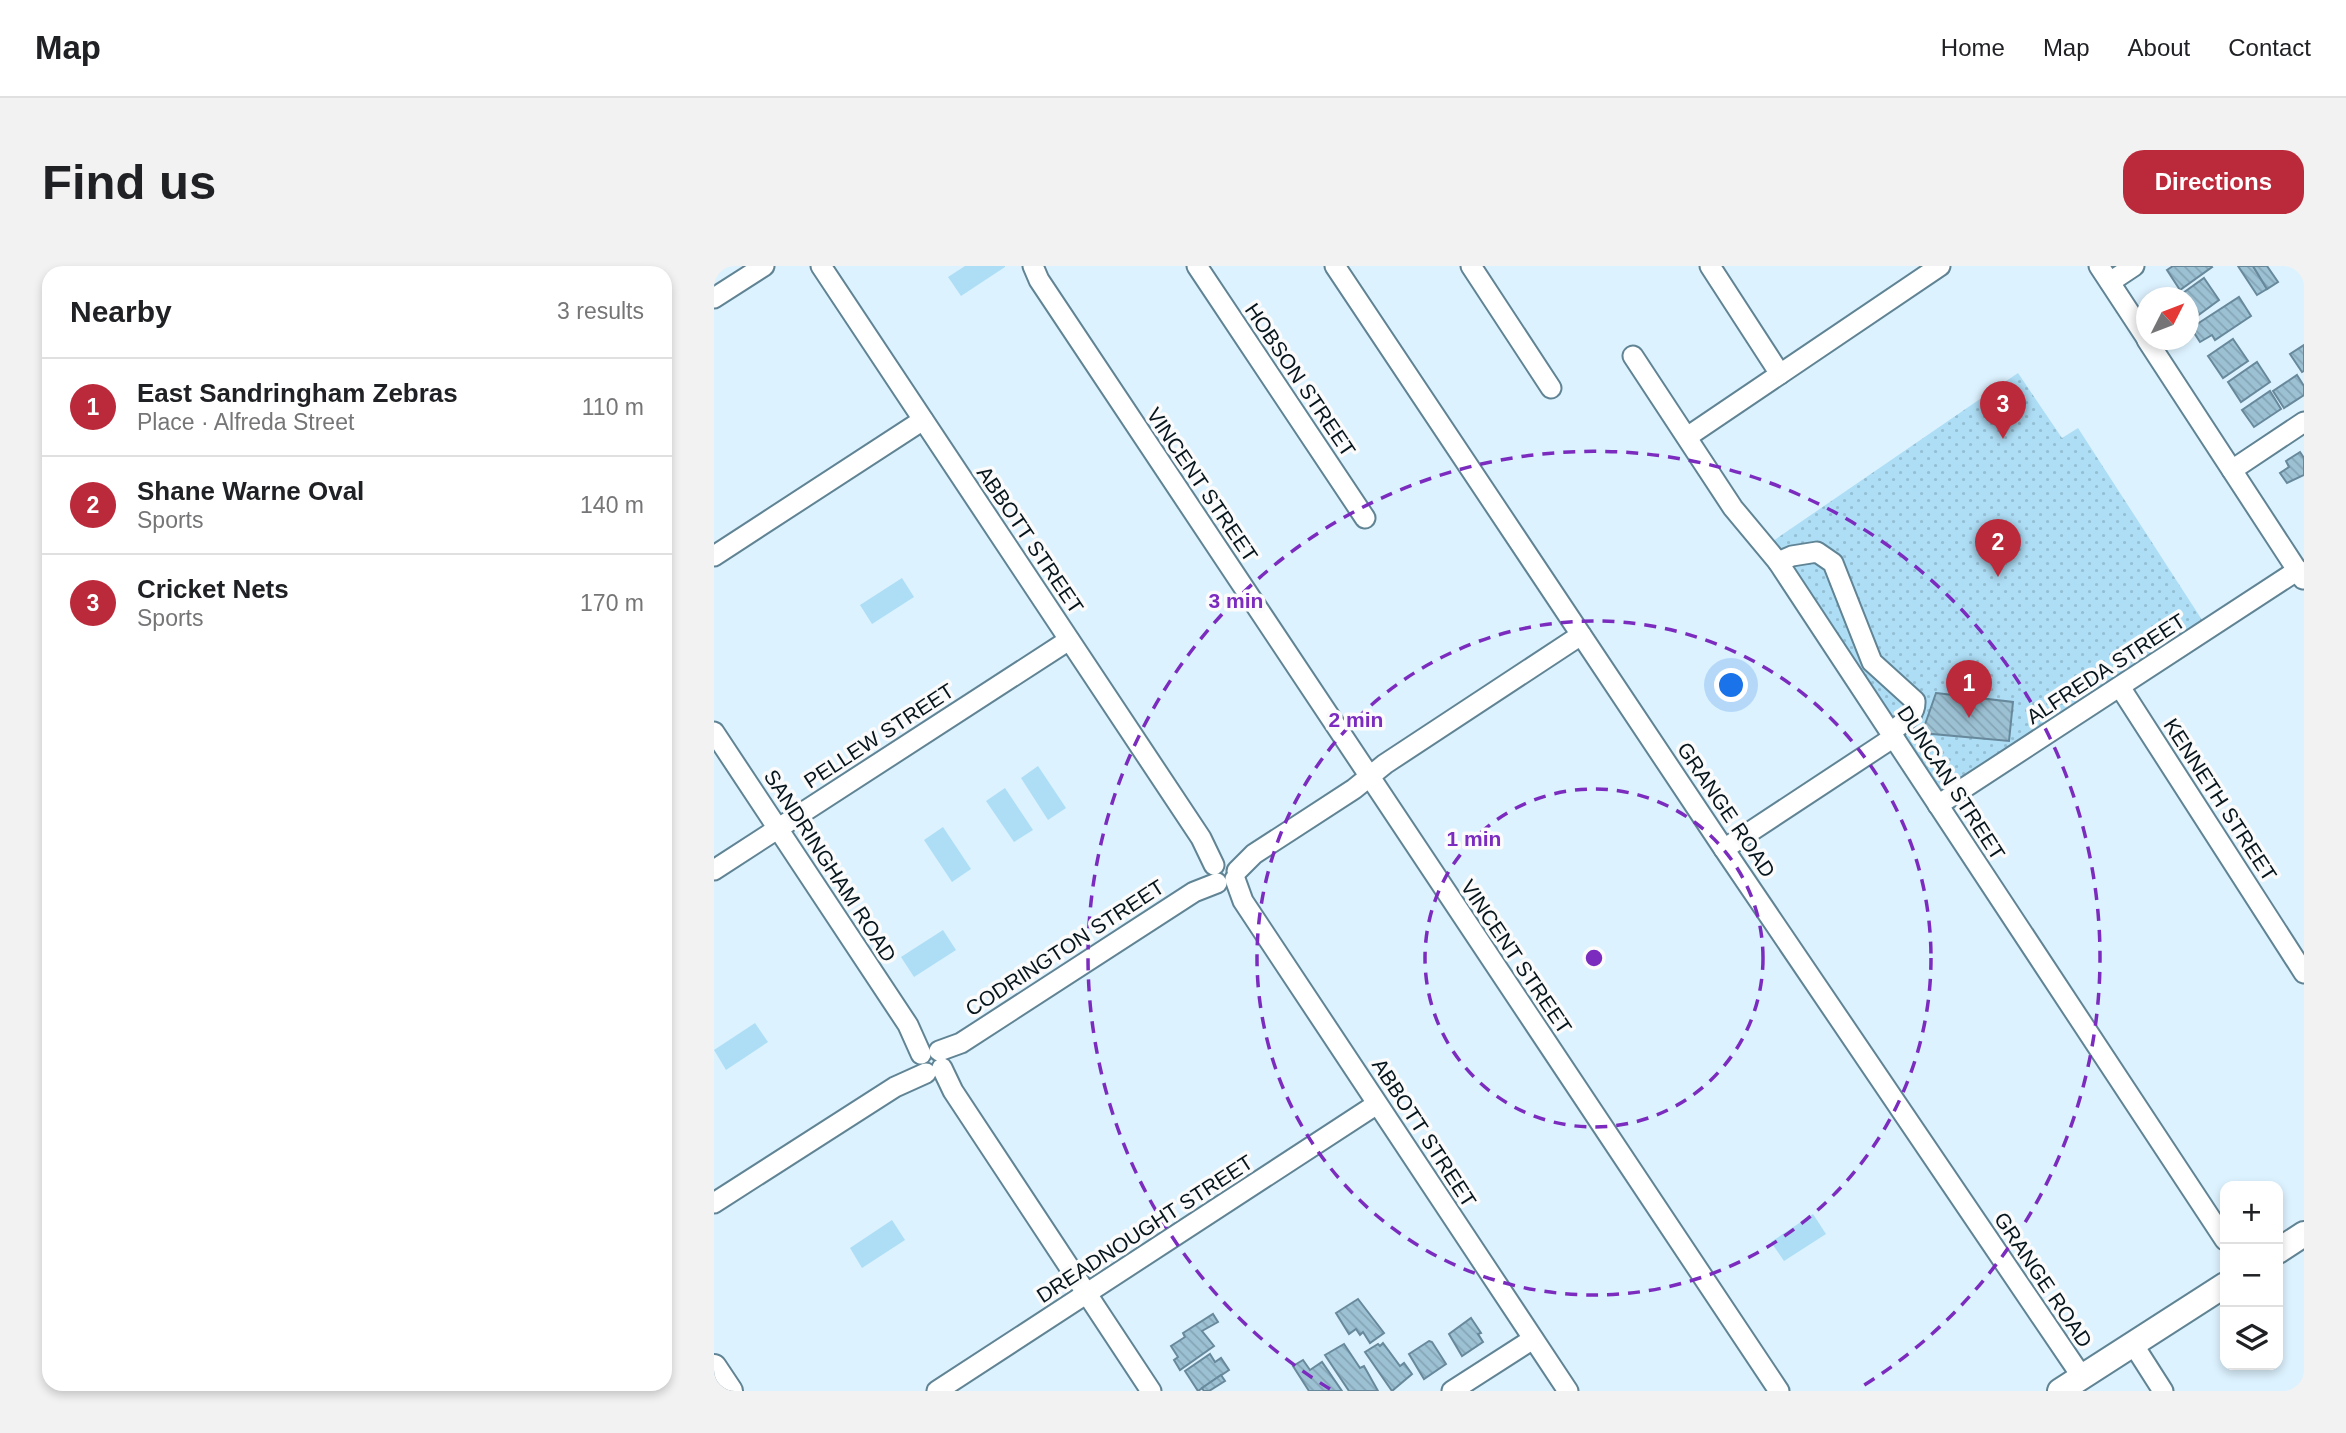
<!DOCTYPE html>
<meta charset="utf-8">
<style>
:root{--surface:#fff;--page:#f2f2f2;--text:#202124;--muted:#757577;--line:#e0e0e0;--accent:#bb2a3b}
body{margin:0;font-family:Helvetica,sans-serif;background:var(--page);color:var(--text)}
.controls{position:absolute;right:21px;bottom:21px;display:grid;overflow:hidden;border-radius:14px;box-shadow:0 4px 10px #0003}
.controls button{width:63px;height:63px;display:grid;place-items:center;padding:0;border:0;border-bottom:2px solid var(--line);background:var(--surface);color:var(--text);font:35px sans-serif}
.compass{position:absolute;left:1422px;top:21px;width:63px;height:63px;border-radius:50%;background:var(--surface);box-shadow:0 4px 10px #0003;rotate:48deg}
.you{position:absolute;left:1018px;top:420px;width:24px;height:24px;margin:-18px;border:5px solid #fff;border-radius:50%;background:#1a73e8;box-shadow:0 0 0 10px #1a73e833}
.badge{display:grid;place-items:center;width:46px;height:46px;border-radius:50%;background:var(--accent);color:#fff;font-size:23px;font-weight:700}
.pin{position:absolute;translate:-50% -58px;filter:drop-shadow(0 2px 4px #0008)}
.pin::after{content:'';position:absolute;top:37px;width:24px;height:21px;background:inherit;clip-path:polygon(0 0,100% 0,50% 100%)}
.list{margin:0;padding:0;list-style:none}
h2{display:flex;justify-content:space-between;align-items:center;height:91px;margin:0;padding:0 28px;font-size:30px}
h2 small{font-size:23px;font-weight:400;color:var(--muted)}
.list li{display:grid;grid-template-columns:46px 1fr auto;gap:21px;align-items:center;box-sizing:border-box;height:98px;padding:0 28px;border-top:2px solid var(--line)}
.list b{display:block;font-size:26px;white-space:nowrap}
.list p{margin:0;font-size:23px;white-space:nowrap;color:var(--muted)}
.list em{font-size:23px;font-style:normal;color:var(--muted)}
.icon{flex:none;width:38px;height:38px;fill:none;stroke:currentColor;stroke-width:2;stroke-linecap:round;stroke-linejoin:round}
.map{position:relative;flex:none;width:1590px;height:1125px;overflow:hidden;border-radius:21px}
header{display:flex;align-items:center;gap:42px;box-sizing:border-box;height:98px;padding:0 35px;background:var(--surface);border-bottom:2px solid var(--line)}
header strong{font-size:33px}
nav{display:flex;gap:38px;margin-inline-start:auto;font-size:24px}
.intro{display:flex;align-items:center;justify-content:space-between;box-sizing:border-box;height:168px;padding:0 42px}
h1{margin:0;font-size:49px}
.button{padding:18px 32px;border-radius:21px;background:var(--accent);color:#fff;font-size:24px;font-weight:700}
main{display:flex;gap:42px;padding:0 42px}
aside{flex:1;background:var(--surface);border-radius:21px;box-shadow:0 4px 10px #0003}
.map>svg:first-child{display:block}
</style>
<header>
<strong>Map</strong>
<nav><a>Home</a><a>Map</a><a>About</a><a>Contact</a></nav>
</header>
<div class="intro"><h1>Find us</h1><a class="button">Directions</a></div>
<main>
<aside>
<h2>Nearby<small>3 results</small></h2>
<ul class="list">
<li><span class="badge">1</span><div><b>East Sandringham Zebras</b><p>Place · Alfreda Street</p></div><em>110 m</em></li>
<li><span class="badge">2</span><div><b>Shane Warne Oval</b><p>Sports</p></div><em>140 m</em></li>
<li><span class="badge">3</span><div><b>Cricket Nets</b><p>Sports</p></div><em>170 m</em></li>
</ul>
</aside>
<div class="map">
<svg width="1590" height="1125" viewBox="0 0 1590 1125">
<defs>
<pattern id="park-dots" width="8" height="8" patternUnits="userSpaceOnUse" patternTransform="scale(1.75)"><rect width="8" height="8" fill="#aedef6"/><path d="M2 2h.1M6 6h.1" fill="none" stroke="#94bed2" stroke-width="1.8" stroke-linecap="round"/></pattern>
<pattern id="building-back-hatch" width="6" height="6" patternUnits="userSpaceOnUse" patternTransform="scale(1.75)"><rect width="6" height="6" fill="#9cc1d3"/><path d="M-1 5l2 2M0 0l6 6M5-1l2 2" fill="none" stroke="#85a5b5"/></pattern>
</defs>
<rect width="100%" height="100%" fill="#dcf2fe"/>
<g fill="#aedef6">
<path d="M 251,0 L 291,0 L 291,1 L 247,30 L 234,11 Z"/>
<path d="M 188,312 L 200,331 L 158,358 L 146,339 Z"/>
<path d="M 324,500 L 352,542 L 334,554 L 307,512 Z"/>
<path d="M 291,522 L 319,564 L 300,576 L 272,535 Z"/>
<path d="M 229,561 L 257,603 L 238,616 L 210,574 Z"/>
<path d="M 229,664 L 242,684 L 200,711 L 187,691 Z"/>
<path d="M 41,757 L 54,776 L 12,804 L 0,784 Z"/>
<path d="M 1099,948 L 1112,968 L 1070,995 L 1057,976 Z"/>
<path d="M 178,954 L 191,974 L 148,1002 L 136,982 Z"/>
</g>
<path fill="url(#park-dots)" d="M 1304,107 L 1348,172 L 1364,162 L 1490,357 L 1230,524 L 1218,517 L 1059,275 Z"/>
<g fill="url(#building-back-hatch)" stroke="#67899b" stroke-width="2">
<path d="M 1459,0 L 1497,0 L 1498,1 L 1466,24 L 1453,4 Z"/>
<path d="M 1524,0 L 1539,0 L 1553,23 L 1543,29 Z"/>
<path d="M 1539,0 L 1553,0 L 1564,16 L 1553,23 Z"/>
<path d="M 1490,12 L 1505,34 L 1475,56 L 1475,32 L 1462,32 Z"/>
<path d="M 1525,31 L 1537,50 L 1501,74 L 1498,69 L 1486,76 L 1477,62 Z"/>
<path d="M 1519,73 L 1534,95 L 1509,112 L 1494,90 Z"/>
<path d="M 1590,79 L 1590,105 L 1588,106 L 1576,88 Z"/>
<path d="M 1543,96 L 1556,116 L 1527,136 L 1514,116 Z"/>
<path d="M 1583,109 L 1590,120 L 1590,129 L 1570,142 L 1559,125 Z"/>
<path d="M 1556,125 L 1567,143 L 1540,161 L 1528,144 Z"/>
<path d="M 1586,186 L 1590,192 L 1590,209 L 1573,217 L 1566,207 L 1575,201 L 1572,195 Z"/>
<path d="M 1222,427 L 1299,436 L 1295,475 L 1208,467 Z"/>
<path d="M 644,1033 L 670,1067 L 656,1077 L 649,1066 L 646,1069 L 642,1063 L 635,1068 L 622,1047 Z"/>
<path d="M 499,1048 L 504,1056 L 488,1065 L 500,1080 L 466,1104 L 460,1094 L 464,1091 L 457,1080 L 471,1071 L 469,1067 Z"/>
<path d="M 757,1052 L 767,1067 L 764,1068 L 769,1076 L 748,1090 L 735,1068 Z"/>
<path d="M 715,1075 L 718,1076 L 732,1098 L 710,1113 L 695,1088 Z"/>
<path d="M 669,1077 L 686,1100 L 690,1097 L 698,1108 L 678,1125 L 651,1086 L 664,1078 L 666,1080 Z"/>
<path d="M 630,1078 L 646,1102 L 650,1100 L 664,1125 L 635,1125 L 611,1089 Z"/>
<path d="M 496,1088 L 501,1096 L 507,1092 L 515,1104 L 484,1125 L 471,1105 Z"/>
<path d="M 589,1094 L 596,1104 L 608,1096 L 628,1125 L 595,1125 L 579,1100 Z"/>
<path d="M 507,1109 L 511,1115 L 495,1125 L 490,1125 L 488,1122 Z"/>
</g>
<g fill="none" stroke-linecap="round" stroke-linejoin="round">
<g stroke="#618495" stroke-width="23">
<g id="minor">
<path d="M 107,0 L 487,572 L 500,599"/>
<path d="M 319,0 L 325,14 L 1065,1125"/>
<path d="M 483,0 L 651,252"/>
<path d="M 621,0 L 1010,583 L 1368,1111"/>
<path d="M 757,0 L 837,122"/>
<path d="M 996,0 L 1066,108"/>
<path d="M 1385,0 L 1433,73"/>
<path d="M 1396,16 L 1420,0"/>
<path d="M 0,32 L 50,0"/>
<path d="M 1433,74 L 1589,313"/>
<path d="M 919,90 L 1019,242 L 1064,296 L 1511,974"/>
<path d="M 973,171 L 1226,0"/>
<path d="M 1518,204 L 1590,156"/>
<path d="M 0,290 L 209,154"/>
<path d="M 1064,296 L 1078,290 L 1103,286 L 1119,297 L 1158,396 L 1201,435 C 1202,450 1188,457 1177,466"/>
<path d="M 1406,421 L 1590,707"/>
<path d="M 0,466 L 194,759 L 207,788"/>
<path d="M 1224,539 L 1584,304"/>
<path d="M 1010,583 L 1180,471"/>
<path d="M 0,604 L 355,374"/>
<path d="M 523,605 L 540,588 L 640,523 L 671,498 L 867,369"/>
<path d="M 521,613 L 529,635 L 854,1125"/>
<path d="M 225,785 L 247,777 L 480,626 L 503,617"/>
<path d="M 228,802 L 239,825 L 437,1125"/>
<path d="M 0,937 L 181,821 L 212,807"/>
<path d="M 1419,1078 L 1449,1125"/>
<path d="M 223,1125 L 663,838"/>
<path d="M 738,1125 L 819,1073"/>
</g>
</g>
<g stroke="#618495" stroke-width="28">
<g id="major">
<path d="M 1564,985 L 1590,968"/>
<path d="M 0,1101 L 16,1125"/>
<path d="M 1346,1125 L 1511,1019"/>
</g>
</g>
<use href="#minor" stroke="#fff" stroke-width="19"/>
<use href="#major" stroke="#fff" stroke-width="24"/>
</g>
<g fill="none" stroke="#7b2cbf" stroke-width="3.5" stroke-dasharray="12 9">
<circle cx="880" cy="692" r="169"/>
<circle cx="880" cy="692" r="337"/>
<path d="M616 1123A506 506 0 1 1 1144 1123"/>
</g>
<g text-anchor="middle" stroke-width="7" stroke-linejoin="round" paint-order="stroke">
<g font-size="21" fill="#07151c" stroke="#fbfbfb">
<text transform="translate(586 114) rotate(56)" y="7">HOBSON STREET</text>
<text transform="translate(488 219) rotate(56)" y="7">VINCENT STREET</text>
<text transform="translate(316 274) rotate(56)" y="7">ABBOTT STREET</text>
<text transform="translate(1392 403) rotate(-33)" y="7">ALFREDA STREET</text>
<text transform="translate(165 470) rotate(-33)" y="7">PELLEW STREET</text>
<text transform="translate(1237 517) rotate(57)" y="7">DUNCAN STREET</text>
<text transform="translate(1506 534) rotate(57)" y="7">KENNETH STREET</text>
<text transform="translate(1012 544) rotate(56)" y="7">GRANGE ROAD</text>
<text transform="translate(116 600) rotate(57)" y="7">SANDRINGHAM ROAD</text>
<text transform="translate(351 682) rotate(-33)" y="7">CODRINGTON STREET</text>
<text transform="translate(802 691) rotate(56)" y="7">VINCENT STREET</text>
<text transform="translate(710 867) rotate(57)" y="7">ABBOTT STREET</text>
<text transform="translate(431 963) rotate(-33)" y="7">DREADNOUGHT STREET</text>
<text transform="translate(1329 1014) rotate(56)" y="7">GRANGE ROAD</text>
</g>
</g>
<circle cx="880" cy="692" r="10" fill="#7b2cbf" stroke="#fbfbfb" stroke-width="3.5"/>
<g font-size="21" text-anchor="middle" font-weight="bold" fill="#7b2cbf" stroke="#fbfbfb" stroke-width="7" stroke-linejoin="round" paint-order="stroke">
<text x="522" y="342">3 min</text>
<text x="642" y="461">2 min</text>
<text x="760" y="580">1 min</text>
</g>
</svg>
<div class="controls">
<button>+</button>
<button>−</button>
<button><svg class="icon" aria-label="layers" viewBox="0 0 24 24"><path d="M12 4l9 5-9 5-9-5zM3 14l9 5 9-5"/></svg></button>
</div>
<svg class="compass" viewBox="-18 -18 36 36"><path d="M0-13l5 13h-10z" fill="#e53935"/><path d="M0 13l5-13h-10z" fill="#757577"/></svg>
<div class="you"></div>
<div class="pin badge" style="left:1255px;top:452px">1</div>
<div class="pin badge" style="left:1284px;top:311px">2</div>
<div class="pin badge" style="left:1289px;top:173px">3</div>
</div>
</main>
